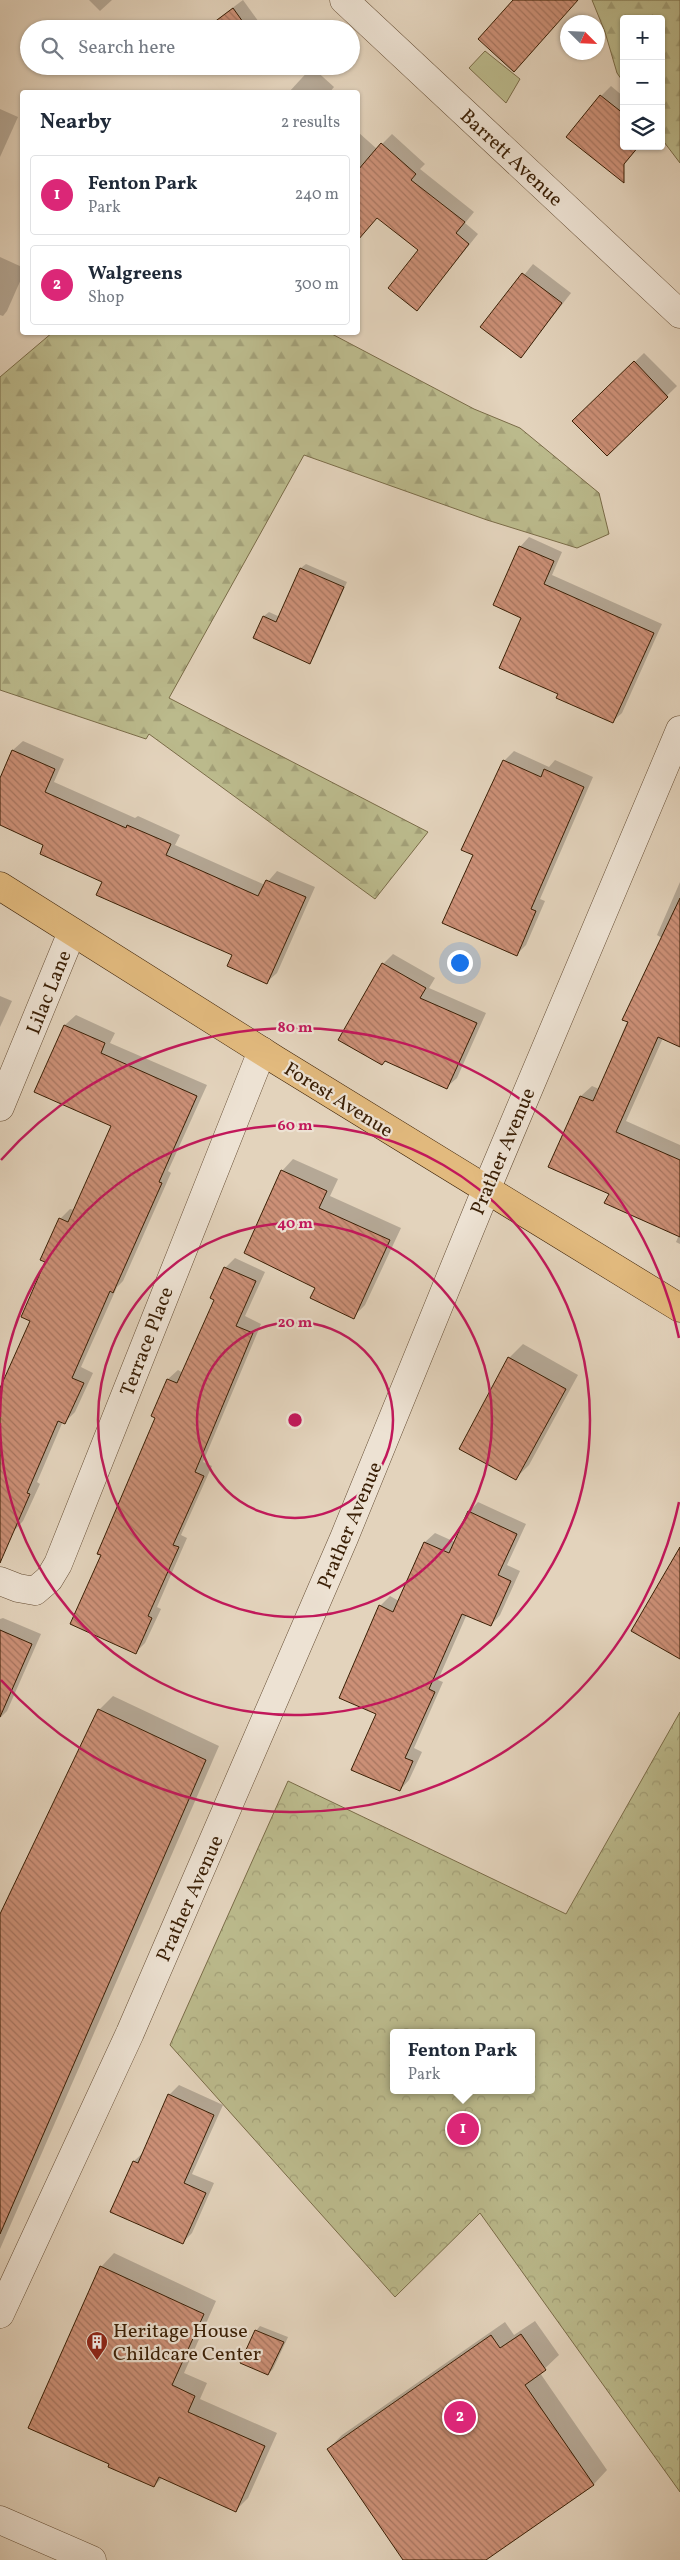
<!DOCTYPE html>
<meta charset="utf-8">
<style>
:root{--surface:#fff;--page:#f6f6f7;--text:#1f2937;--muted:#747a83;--line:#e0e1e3;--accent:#db2777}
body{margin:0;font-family:Vollkorn,serif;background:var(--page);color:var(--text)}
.controls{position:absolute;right:15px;top:15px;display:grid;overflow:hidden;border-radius:5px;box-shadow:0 1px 4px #0004}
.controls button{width:45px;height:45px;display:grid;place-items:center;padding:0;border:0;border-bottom:1px solid var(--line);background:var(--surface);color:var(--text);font:25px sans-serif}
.compass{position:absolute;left:560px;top:15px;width:45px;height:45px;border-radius:50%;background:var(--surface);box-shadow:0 1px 4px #0004;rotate:114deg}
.you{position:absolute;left:459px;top:962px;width:18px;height:18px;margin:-12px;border:4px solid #fff;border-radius:50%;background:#1a73e8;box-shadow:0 0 0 8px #1a73e833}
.badge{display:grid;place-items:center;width:32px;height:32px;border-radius:50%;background:var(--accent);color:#fff;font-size:16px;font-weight:700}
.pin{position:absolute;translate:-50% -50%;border:2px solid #fff;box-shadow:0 1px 5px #0006}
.popup{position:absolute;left:390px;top:2029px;width:145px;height:65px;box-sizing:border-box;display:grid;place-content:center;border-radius:5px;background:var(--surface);filter:drop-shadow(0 1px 4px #0005);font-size:16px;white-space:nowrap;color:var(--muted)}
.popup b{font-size:19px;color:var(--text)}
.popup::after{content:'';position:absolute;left:50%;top:100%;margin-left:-10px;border:10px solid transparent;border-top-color:var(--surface)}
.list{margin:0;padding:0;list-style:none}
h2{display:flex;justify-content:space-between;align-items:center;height:65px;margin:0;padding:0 20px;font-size:21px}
h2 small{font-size:16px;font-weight:400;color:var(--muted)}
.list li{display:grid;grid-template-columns:32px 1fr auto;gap:15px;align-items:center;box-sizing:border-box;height:80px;margin:0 10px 10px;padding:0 10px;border:1px solid var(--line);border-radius:5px}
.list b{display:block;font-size:19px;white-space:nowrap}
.list p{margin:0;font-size:16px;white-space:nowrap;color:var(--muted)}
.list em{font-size:16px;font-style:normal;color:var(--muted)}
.icon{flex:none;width:28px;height:28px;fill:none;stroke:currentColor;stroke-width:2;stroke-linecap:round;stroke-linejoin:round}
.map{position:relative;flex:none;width:680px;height:2560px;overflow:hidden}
.search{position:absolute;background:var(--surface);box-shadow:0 1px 4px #0004;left:20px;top:20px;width:340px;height:55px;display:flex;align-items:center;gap:12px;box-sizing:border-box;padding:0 18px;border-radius:28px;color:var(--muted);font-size:19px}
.panel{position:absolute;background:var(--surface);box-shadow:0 1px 4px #0004;left:20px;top:90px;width:340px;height:245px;border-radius:5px}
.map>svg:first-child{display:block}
</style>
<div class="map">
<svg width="680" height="2560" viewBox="0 0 680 2560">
<defs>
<pattern id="forest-firs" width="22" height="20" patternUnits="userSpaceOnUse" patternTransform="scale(1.25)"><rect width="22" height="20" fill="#bbba8c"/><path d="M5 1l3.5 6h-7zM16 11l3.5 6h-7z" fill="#a29f77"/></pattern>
<pattern id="park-crowns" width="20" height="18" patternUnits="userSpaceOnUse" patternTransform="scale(1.25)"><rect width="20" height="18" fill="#bbba8c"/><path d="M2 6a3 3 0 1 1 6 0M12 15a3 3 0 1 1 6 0" fill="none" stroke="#a29f77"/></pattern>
<pattern id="building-back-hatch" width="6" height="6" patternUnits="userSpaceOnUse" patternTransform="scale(1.25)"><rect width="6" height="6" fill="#cc9077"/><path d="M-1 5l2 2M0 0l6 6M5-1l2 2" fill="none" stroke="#a77560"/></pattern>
</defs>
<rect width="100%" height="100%" fill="#e3d3bc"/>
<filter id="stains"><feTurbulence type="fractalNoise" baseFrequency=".004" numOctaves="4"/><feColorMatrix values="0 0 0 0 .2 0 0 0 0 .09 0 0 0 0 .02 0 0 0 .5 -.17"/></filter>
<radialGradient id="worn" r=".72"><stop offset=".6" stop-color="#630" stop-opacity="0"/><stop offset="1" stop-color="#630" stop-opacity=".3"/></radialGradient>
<path fill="#bbba8c" stroke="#7a6c48" d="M 485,51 L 520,79 L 506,103 L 469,68 Z"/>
<g fill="url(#forest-firs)" stroke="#7a6c48">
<path d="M 592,0 L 680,0 L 680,163 L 661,138 L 661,19 L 624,19 L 624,83 L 617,73 L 605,32 Z"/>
<path d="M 53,332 L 330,333 L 474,409 L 520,428 L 599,493 L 609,534 L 577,548 L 487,520 L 304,455 L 169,698 L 428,832 L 375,899 L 149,734 L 146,739 L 0,690 L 0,377 Z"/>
</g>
<path fill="url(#park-crowns)" stroke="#7a6c48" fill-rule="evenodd" d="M 680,1712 L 680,2492 L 480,2213 L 395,2297 L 170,2045 L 288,1781 L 566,1914 ZM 394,2033 L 532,2033 L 532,2090 L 394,2090 Z"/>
<g fill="#0003">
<path d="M 89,0 L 112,0 L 100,11 Z"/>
<path d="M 243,0 L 264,29 L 205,29 L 207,27 Z"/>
<path d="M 220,66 L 238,66 L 226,75 Z"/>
<path d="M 312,67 L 334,87 L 330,92 L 289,92 Z"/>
<path d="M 611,86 L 624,97 L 624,146 L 639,146 L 624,165 L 601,96 Z"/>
<path d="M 0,109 L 18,117 L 0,157 Z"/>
<path d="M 358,132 L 377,149 L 392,134 L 425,164 L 420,169 L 474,212 L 465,223 L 478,234 L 417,310 L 419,250 L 378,217 L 364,231 L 358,225 Z"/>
<path d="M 0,257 L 22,267 L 22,277 L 7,311 L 3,316 L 0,315 Z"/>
<path d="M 533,264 L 571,293 L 521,357 L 482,327 Z"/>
<path d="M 644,353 L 677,386 L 607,454 L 574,421 Z"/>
<path d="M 529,537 L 562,552 L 552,575 L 662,624 L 622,713 L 612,722 L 559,694 L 523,618 L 520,547 Z"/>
<path d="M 306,564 L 347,582 L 314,657 L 309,662 L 255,638 L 264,616 L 269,612 L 280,617 L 301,568 Z"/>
<path d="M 23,741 L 64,759 L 54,782 L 135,818 L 138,816 L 180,835 L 175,845 L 265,885 L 277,871 L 315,887 L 277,973 L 267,982 L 234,955 L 103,881 L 45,845 L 0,824 L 0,781 L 13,750 Z"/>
<path d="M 514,751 L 549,767 L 555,760 L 593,777 L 540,899 L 545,901 L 526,945 L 516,955 L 474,855 L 504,761 Z"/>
<path d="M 680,882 L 680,1046 L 663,1038 L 626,1121 L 680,1145 L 680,1244 L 676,1242 L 679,1235 L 610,1193 L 550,1167 L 581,1096 L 592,1086 L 599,1089 L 662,938 L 657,935 Z"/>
<path d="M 393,954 L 435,978 L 429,988 L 486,1013 L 457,1078 L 447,1087 L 340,1039 L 383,964 Z"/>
<path d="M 0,996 L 12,1001 L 0,1027 Z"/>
<path d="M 76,1015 L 115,1033 L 110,1043 L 207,1085 L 168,1171 L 171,1173 L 123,1281 L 117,1287 L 81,1367 L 93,1373 L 75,1412 L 65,1422 L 63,1421 L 37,1482 L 40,1484 L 23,1521 L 13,1532 L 0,1526 L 0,1395 L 32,1320 L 60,1219 L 70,1209 L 75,1210 L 112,1126 L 36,1092 L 65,1025 Z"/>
<path d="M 293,1159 L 338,1179 L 330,1196 L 401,1228 L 365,1305 L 353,1317 L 282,1171 Z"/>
<path d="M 235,1258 L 265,1272 L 245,1316 L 261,1324 L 203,1462 L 212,1466 L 181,1535 L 187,1538 L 157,1607 L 161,1609 L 145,1643 L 136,1652 L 102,1555 L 156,1418 L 152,1416 L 168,1379 L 178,1370 L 183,1373 L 216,1299 L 212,1297 L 225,1268 Z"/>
<path d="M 523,1344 L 578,1375 L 529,1465 L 516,1478 L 509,1358 Z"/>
<path d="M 478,1502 L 526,1524 L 507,1565 L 520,1571 L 500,1615 L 491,1625 L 467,1614 L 438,1680 L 443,1682 L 414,1748 L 422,1752 L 409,1780 L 400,1790 L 378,1713 L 380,1606 L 390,1596 L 399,1601 L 425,1542 L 435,1533 L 455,1542 L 469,1512 Z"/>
<path d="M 3,1618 L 41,1634 L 7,1711 L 0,1718 L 0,1619 Z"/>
<path d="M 113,1696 L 219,1746 L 0,2249 L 0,1917 L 99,1710 Z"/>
<path d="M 179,2085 L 223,2105 L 192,2174 L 214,2183 L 192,2233 L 183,2242 L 134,2161 L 144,2152 L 169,2095 Z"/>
<path d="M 114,2253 L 216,2301 L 184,2373 L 207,2383 L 200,2399 L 277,2433 L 248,2498 L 236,2510 L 162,2478 L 154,2486 L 111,2463 L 30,2427 L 102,2266 Z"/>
<path d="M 535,2321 L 559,2355 L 540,2373 L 607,2470 L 594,2484 L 484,2560 L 405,2560 L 328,2449 L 342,2435 L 505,2322 L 514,2335 Z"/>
<path d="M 260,2326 L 288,2337 L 273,2369 L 268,2374 L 256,2331 Z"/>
</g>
<g fill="url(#building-back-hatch)" stroke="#3a1f05">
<path d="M 513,0 L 578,0 L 514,72 L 478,39 Z"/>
<path d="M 233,8 L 248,29 L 205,29 Z"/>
<path d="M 600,95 L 624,114 L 624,146 L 639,146 L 624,164 L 624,183 L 566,137 Z"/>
<path d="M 381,143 L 416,174 L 411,180 L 465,222 L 456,233 L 469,244 L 417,311 L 388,288 L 418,250 L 377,218 L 358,240 L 358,170 Z"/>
<path d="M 522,273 L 562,303 L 521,358 L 480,327 Z"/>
<path d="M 634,361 L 668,397 L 607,456 L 572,421 Z"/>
<path d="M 519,546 L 554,561 L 544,584 L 654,633 L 613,723 L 556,698 L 558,694 L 499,668 L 521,618 L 493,605 Z"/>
<path d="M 300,568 L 344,587 L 310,664 L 253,638 L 263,616 L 276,622 Z"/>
<path d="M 12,750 L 55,769 L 45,792 L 126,828 L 127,825 L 171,844 L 166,855 L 258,896 L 266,880 L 306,897 L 267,984 L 227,966 L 232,955 L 96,895 L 102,882 L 40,854 L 43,845 L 0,825 L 0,778 Z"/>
<path d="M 503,760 L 541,777 L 544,769 L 584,787 L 531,909 L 536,911 L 517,956 L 442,923 L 473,855 L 461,850 Z"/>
<path d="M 680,898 L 680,1047 L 658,1037 L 616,1132 L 680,1160 L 680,1237 L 604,1203 L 609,1194 L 548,1167 L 580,1096 L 593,1101 L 628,1022 L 622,1020 Z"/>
<path d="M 382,963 L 426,988 L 420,998 L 477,1023 L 447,1089 L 385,1061 L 382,1065 L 338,1040 Z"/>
<path d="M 64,1025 L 105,1043 L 101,1053 L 197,1096 L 159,1182 L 162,1183 L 113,1293 L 110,1291 L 72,1378 L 84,1383 L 65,1424 L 58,1421 L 27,1493 L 30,1494 L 0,1563 L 0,1388 L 30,1321 L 21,1317 L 45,1262 L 40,1260 L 59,1218 L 68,1222 L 111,1126 L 34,1092 Z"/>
<path d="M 281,1170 L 327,1191 L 319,1208 L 390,1240 L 354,1319 L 310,1298 L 315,1288 L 244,1253 Z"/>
<path d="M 224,1267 L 256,1281 L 236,1326 L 253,1333 L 195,1472 L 204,1476 L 173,1545 L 179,1547 L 148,1616 L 152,1618 L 136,1654 L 70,1624 L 101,1555 L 97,1554 L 155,1418 L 151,1416 L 167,1379 L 177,1383 L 214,1300 L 210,1298 Z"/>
<path d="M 508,1357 L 566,1389 L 516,1480 L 459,1449 Z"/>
<path d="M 468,1511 L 517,1534 L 498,1575 L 511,1581 L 491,1626 L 462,1614 L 429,1689 L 435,1692 L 405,1758 L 413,1761 L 400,1791 L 351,1770 L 376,1714 L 339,1698 L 379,1605 L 393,1612 L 424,1542 L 449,1553 Z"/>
<path d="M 680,1547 L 680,1659 L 631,1631 Z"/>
<path d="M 0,1630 L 32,1644 L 0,1717 Z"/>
<path d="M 98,1709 L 206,1760 L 0,2234 L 0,1914 Z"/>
<path d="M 168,2094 L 214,2115 L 184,2183 L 206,2193 L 183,2244 L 110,2212 L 133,2161 L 138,2163 Z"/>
<path d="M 100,2266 L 204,2314 L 172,2385 L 195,2396 L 188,2412 L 265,2446 L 236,2512 L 159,2477 L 154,2487 L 108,2467 L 109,2464 L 28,2428 Z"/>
<path d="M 255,2330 L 284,2342 L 268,2375 L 240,2363 Z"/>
<path d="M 521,2334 L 546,2370 L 525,2385 L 594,2485 L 486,2560 L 403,2560 L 327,2449 L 491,2335 L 500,2348 Z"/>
</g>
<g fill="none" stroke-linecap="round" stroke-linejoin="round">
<g stroke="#644c33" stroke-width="29">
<g id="minor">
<path d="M 344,0 L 680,314"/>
<path d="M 0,1107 L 72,932"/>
<path d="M 0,1581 L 18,1588 L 35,1591 L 49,1579 L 58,1564 L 262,1051"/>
<path d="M 0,2314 L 130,2033 L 344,1538 L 486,1190 L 680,730"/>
<path d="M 0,2520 L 92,2560"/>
</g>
</g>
<g stroke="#3a1f05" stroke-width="29">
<path id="major" d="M 0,886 L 276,1060 L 680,1308"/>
</g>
<use href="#minor" stroke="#ede2d3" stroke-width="28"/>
<use href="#major" stroke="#e2ba7e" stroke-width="28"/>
</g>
<g fill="none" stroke="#c2185b" stroke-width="2.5">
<circle cx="295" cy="1420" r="98"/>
<circle cx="295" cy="1420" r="197"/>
<path d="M0 1417A295 295 0 1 1 0 1423"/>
<path d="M679 1502A393 393 0 0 1 1 1680M1 1160A393 393 0 0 1 679 1338"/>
</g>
<defs>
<g id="building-pin" transform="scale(1.125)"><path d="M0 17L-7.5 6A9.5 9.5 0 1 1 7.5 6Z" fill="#8f2418" stroke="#ede2d3"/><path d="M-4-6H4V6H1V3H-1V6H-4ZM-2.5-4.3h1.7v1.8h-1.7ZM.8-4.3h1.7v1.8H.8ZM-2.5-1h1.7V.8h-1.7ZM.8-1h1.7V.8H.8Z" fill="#fff"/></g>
</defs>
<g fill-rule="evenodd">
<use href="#building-pin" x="97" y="2342"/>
</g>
<g text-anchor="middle" stroke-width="4.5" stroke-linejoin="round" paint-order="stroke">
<g font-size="20" fill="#3a1f05" stroke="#ede2d3">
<text transform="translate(512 157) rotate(43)" y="7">Barrett Avenue</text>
<text transform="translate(48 992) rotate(-68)" y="7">Lilac Lane</text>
<text transform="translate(339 1099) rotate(32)" y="7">Forest Avenue</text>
<text transform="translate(502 1151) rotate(-67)" y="7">Prather Avenue</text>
<text transform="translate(146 1341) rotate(-69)" y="7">Terrace Place</text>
<text transform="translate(349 1525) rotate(-67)" y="7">Prather Avenue</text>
<text transform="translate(189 1898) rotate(-66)" y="7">Prather Avenue</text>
</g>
<g font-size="20" fill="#3a1f05" stroke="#ede2d3" text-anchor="start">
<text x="113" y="2337">Heritage House<tspan x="113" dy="23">Childcare Center</tspan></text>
</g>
</g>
<circle cx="295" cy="1420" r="8" fill="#c2185b" stroke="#ede2d3" stroke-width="2.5"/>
<g font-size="15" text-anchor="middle" font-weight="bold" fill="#c2185b" stroke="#ede2d3" stroke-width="4.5" stroke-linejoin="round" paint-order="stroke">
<text x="295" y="1032">80 m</text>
<text x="295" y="1130">60 m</text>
<text x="295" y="1228">40 m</text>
<text x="295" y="1327">20 m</text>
</g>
<rect width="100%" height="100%" filter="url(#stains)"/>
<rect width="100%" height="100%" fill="url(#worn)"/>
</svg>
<div class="controls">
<button>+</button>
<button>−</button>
<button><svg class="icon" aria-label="layers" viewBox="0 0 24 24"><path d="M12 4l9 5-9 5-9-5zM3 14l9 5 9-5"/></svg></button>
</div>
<svg class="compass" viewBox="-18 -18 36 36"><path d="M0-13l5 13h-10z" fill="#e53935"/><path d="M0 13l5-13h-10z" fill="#747a83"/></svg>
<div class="you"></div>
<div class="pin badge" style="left:463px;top:2129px">1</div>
<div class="popup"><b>Fenton Park</b>Park</div>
<div class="pin badge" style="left:460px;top:2417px">2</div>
<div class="search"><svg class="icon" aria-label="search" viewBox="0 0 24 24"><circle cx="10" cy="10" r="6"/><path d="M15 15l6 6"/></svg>Search here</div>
<section class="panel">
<h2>Nearby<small>2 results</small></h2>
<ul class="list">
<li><span class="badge">1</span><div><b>Fenton Park</b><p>Park</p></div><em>240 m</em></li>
<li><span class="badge">2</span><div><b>Walgreens</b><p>Shop</p></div><em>300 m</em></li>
</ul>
</section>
</div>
